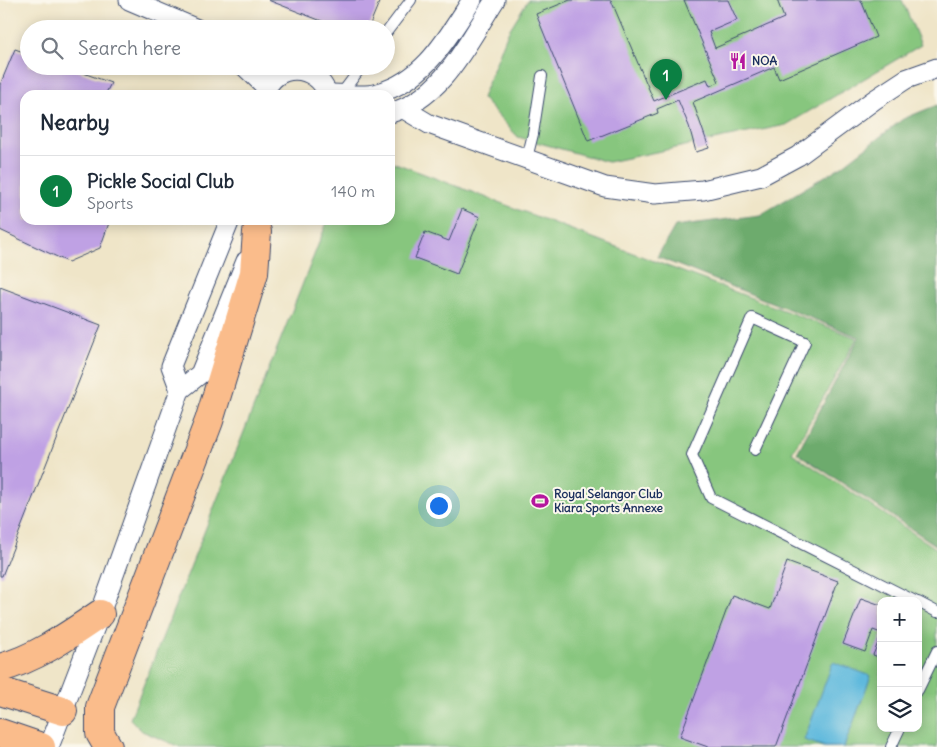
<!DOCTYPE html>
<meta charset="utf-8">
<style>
:root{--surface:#fff;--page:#f2f2f3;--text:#1f2937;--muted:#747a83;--line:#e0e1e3;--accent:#0b8043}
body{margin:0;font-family:Delius,sans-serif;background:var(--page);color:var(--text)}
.controls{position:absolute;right:15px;bottom:15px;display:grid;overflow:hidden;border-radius:10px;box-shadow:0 2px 12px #0003}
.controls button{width:45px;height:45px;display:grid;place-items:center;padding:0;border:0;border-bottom:1px solid var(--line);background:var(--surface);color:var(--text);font:25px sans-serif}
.you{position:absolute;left:438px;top:505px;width:18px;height:18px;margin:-12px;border:4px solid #fff;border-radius:50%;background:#1a73e8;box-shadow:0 0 0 8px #1a73e833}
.badge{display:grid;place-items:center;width:32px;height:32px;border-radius:50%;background:var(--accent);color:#fff;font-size:16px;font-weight:700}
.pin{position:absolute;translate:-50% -41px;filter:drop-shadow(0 1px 2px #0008)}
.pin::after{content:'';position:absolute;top:26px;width:18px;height:15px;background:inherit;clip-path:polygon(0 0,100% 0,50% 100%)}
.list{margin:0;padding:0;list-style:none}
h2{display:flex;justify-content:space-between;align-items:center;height:65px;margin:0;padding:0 20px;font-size:21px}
h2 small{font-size:16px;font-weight:400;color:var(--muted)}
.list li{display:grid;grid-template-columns:32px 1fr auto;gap:15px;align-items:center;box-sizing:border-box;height:70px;padding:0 20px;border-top:1px solid var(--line)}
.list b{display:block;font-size:19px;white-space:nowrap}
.list p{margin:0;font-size:16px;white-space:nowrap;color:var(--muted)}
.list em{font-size:16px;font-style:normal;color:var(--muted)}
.icon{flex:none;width:28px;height:28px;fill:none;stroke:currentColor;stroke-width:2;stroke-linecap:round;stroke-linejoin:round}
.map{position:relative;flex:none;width:937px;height:747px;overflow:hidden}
.search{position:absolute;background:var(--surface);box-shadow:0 2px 12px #0003;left:20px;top:20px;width:375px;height:55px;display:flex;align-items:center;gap:12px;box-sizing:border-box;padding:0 18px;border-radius:28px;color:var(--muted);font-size:19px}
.panel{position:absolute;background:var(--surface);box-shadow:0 2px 12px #0003;left:20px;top:90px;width:375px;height:135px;border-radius:15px}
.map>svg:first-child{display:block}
</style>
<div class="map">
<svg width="937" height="747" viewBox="0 0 937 747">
<rect width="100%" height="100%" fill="#fbf7ec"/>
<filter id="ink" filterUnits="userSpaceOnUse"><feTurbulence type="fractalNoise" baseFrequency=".02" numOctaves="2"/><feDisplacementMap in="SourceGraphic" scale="10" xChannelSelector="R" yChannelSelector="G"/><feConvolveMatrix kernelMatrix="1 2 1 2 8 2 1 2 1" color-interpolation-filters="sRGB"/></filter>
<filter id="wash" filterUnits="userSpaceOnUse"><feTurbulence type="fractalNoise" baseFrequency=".0096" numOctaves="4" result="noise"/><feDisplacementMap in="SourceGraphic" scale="20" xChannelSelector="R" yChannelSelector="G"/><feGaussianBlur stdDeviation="1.12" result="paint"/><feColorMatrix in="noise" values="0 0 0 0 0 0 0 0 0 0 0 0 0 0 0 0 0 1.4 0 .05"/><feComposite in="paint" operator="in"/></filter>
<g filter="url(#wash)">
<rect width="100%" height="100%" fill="#efe5c8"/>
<g fill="#87c67e" stroke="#517a6e" fill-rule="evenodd">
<path d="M 528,0 L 902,0 L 921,45 L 786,125 L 608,162 L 518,137 L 482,98 L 508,32 Z"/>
<path d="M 390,161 L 857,338 L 792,453 L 937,549 L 937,747 L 180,747 L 142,731 L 130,719 L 328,220 L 390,220 ZM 881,601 L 918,601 L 918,728 L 881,728 Z"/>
</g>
<path fill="#6dab6d" stroke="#446d66" d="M 937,105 L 937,546 L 797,453 L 859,337 L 657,257 L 675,226 L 760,215 L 842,166 L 903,119 Z"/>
<path fill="#5fb9dd" stroke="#3d749e" d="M 833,662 L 871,676 L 844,747 L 825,747 L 804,740 Z"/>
<g id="blocks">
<g fill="#bfa1e4">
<path d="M 268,0 L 380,0 L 368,29 L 342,29 Z"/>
<path d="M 570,0 L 611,0 L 654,101 L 707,79 L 710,86 L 719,82 L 684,0 L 728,0 L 737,20 L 709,32 L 715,48 L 784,18 L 777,0 L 861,0 L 876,37 L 779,79 L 774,67 L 693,102 L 709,148 L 696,152 L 689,126 L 678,100 L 657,109 L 658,113 L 588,141 L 536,14 Z"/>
<path d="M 15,49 L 29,54 L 29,66 L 64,66 L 111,83 L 105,95 L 25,95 L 25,220 L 110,220 L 100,248 L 68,262 L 0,230 L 0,85 Z"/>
<path d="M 462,209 L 480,217 L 457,274 L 415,258 L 425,232 L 449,241 Z"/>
<path d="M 0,287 L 101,325 L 2,576 L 0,576 Z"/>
<path d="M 787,562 L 838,581 L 776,747 L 708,747 L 680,737 L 732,595 L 770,609 Z"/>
<path d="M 861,598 L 881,605 L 881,633 L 873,630 L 865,652 L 843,644 Z"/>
<path d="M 881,636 L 881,658 L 873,655 Z"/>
</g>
</g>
</g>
<g filter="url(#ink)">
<use href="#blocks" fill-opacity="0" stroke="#3b4a6e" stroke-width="1"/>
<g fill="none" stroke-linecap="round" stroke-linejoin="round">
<g stroke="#3b4a6e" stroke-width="12">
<g id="service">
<path d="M 386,33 L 411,0"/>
<path d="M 342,93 L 362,66"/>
<path d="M 527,158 L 533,134 L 542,76"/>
<path d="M 755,450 L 805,342 L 752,318 L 692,455 L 711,498 L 915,601"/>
<path d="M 918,602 L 937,612"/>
<path d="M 918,690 L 937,651"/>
<path d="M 891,747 L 900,728"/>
</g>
</g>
<g stroke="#3b4a6e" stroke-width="21">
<g id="minor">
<path d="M 129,0 L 197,29"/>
<path d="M 225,29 L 228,29"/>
<path d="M 244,66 L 266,87"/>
<path d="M 328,94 C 344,93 363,98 378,93 C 425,80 447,38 472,0"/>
<path d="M 264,95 C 274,61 317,63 328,95"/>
<path d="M 404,109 L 429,124 L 605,187 L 655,194 L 703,190 L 761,176 L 798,156 L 874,100 L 906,79 L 937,68"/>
<path d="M 390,113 C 442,99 468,42 495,0"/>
<path d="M 180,390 L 171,366 L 230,220"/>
<path d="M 49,747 L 100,614 L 180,390 L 200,374 L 246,261"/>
</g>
</g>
<g stroke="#3b4a6e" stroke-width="30">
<g id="motorway">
<path d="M 0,668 C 37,658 69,635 100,614"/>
<path d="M 0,691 L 63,711"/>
<path d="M 0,733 L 41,747"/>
<path d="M 108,747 L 100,733 L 100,707 L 209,421 L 254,273 L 257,232"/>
</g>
</g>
<use href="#service" stroke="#fff" stroke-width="10"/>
<use href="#minor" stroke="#fff" stroke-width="19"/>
<use href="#motorway" stroke="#fabc8b" stroke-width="28"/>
</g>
</g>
<defs>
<g id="restaurant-bare" transform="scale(1.35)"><path d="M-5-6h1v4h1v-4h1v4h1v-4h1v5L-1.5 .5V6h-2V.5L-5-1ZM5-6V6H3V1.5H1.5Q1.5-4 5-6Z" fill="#b5179e" stroke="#fbf7ec" stroke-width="2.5" paint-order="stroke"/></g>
<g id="stadium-bare" transform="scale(1.35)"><path d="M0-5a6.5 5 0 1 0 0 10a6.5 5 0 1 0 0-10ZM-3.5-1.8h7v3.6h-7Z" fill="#b5179e" stroke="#fbf7ec" stroke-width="2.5" paint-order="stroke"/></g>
</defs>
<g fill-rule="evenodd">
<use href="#restaurant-bare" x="738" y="61"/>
<use href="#stadium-bare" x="540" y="501"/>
</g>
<g text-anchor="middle" stroke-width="4" stroke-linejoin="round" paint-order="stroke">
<g font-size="12" font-weight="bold" fill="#1b2f5e" stroke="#fbf7ec" text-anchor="start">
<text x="752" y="65">NOA</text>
<text x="554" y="498">Royal Selangor Club<tspan x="554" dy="14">Kiara Sports Annexe</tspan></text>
</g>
</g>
</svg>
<div class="controls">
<button>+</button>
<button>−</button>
<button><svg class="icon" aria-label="layers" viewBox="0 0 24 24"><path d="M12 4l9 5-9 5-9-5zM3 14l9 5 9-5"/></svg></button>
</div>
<div class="you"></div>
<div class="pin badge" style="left:666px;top:100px">1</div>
<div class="search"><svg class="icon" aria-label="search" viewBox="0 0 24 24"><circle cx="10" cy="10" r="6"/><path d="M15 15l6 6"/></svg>Search here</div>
<section class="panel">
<h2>Nearby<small></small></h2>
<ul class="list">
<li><span class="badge">1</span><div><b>Pickle Social Club</b><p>Sports</p></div><em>140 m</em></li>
</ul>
</section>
</div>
